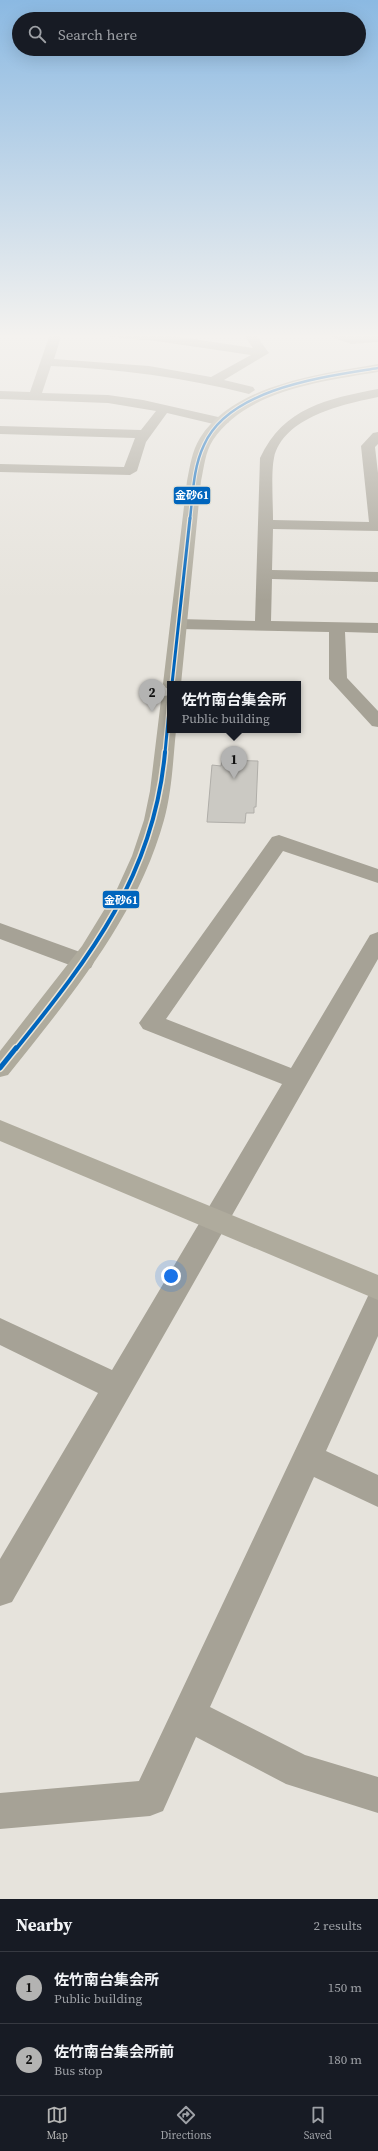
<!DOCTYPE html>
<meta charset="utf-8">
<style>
:root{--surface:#171b24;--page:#242831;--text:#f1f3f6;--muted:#9ea1a6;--line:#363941;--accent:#b3b3b2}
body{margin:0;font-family:"Source Serif 4","Noto Sans JP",serif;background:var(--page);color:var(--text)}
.you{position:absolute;left:171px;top:1276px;width:14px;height:14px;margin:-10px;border:3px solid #fff;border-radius:50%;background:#1a73e8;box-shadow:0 0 0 6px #1a73e833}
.badge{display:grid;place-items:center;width:26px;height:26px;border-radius:50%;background:var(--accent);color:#111;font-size:13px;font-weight:700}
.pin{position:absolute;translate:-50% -33px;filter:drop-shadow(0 1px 2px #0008)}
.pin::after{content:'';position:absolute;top:21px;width:14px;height:12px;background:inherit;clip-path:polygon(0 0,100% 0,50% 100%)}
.popup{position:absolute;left:167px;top:681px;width:134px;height:52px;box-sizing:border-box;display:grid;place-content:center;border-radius:0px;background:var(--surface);filter:drop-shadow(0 1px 3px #0005);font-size:13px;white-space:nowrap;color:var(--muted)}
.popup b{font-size:15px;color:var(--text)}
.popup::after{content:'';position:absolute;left:50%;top:100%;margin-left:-8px;border:8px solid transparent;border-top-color:var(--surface)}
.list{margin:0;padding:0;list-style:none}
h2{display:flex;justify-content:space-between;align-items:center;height:52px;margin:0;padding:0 16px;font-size:17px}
h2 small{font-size:13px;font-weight:400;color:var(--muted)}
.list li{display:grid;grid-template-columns:26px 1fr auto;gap:12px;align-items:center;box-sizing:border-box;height:72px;padding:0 16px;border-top:1px solid var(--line)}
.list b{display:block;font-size:15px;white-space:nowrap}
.list p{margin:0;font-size:13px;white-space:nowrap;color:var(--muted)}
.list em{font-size:13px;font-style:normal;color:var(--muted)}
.icon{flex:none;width:22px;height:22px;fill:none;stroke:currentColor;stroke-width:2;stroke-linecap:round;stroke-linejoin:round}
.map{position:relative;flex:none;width:378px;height:1899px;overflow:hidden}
.search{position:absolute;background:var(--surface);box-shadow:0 4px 16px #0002;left:12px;right:12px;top:12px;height:44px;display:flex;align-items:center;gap:10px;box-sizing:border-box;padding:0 14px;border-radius:22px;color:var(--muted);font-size:15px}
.sheet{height:196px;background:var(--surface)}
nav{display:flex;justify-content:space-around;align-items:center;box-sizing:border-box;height:56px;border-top:1px solid var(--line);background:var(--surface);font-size:11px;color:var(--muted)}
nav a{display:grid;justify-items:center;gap:2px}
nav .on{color:var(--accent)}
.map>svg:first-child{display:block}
</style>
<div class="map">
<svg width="378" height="1899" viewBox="0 0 378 1899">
<rect width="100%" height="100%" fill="#e6e3dc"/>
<path fill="#cbc9c3" stroke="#b0aea9" d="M 222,760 L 258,761 L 256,807 L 254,807 L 254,813 L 246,813 L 245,823 L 207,822 L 212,765 L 221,766 Z"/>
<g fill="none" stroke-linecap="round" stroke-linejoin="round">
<g fill="#a6a296" fill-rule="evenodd">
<path d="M 50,334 L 62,334 L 54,359 L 149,366 L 211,377 L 251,355 L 156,341 L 110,337 L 104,334 L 161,334 L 253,348 L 243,334 L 255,334 L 269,353 L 224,380 L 253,387 L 255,390 L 249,394 C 183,377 119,369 51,366 L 42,393 L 108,395 L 143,400 L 227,419 L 229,422 L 222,426 L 167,413 L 146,442 L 137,471 L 130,475 L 0,472 L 0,464 L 124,467 L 135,438 L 0,434 L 0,426 L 141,430 L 156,411 L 108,403 L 0,399 L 0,391 L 30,392 Z"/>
<path d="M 327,334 C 345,334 360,336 378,334 L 378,342 L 351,344 L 329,336 Z"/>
<path d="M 378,389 L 378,397 C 344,404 283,417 274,458 C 271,472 273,504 273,520 L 369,522 L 361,446 L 373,433 L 378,432 L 378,444 L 375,447 L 378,473 L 378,531 L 273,529 L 272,570 L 378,572 L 378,582 L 272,579 L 271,621 L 378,623 L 378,633 L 345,632 L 347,678 L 378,711 L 378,727 L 372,726 L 329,679 L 329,632 L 179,629 L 173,628 L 171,624 L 173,620 L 179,619 L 255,621 L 260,458 C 284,407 327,399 378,389 Z"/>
<path d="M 279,835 L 378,869 L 378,883 L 283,851 L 166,1019 L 291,1068 L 370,935 L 378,932 L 378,959 L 12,1602 L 0,1606 L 0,1559 L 98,1393 L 0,1345 L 0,1318 L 112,1370 L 282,1084 L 143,1029 L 139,1023 L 272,837 Z"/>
<path d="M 0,923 L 91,956 L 94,962 L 91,968 L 83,970 L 0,939 Z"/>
<path d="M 378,1292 L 378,1336 L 326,1451 L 378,1475 L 378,1507 L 314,1477 L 210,1707 L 305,1755 L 378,1777 L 378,1813 L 286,1784 L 196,1737 L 163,1811 L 150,1816 L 0,1829 L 0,1793 L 139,1781 L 368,1296 Z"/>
</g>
<g fill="#afab9d" fill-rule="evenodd">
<path d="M 378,364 L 378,372 C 324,381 246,390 213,440 C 205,452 204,468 201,481 L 181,684 L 170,684 L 170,689 L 166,688 L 163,684 L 187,481 C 190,466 192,451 200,438 C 234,384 321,374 378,364 Z"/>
<path d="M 170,695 L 170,730 L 176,730 C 173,760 172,791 164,820 C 137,918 70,997 8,1075 L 0,1077 L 0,1051 L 82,946 L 117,889 L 132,856 L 144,820 L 150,791 L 161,700 L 164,696 Z"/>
<path d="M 0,1120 L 378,1275 L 378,1300 L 0,1141 Z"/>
</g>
<g stroke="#eae5d8" stroke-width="4.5">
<path id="bus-1-far3" d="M 190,519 C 193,494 193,468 204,445 C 229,388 324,377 378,368"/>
</g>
<g stroke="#eae5d8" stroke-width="5.5">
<g id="bus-1-far2">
<path d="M 172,684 L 190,518"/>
<path d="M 165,753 L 170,700"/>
</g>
</g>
<g stroke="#eae5d8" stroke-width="7">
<path id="bus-1-far1" d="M 16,1049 C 91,956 154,875 165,752"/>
</g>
<g stroke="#eae5d8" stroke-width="8">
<path id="bus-1" d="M 0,1068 L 16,1048"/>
</g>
<use href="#bus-1-far3" stroke="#0065bd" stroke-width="2.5"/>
<use href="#bus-1-far2" stroke="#0065bd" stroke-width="3"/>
<use href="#bus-1-far1" stroke="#0065bd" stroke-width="4"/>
<use href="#bus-1" stroke="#0065bd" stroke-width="5"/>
</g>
<linearGradient id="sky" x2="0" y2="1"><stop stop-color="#8bb9e2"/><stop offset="0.56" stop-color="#f4f2ef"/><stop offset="1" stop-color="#f4f2ef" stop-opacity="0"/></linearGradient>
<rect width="378" height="600" fill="url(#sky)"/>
<g stroke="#eae5d8" stroke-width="1.5">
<rect x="173" y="486" width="38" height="19" rx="4" fill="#0065bd"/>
<rect x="102" y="890" width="38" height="19" rx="4" fill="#0065bd"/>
</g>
<g font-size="11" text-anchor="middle" font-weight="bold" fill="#fff">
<text x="192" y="499">金砂61</text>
<text x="121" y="904">金砂61</text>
</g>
</svg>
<div class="you"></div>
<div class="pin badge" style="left:234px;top:779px">1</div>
<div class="popup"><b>佐竹南台集会所</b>Public building</div>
<div class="pin badge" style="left:152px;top:712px">2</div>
<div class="search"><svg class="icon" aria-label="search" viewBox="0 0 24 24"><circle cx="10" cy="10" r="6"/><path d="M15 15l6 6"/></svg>Search here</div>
</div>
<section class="sheet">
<h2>Nearby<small>2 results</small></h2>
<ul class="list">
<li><span class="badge">1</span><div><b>佐竹南台集会所</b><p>Public building</p></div><em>150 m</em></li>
<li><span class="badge">2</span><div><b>佐竹南台集会所前</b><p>Bus stop</p></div><em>180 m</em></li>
</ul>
</section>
<nav>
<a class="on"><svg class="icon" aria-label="map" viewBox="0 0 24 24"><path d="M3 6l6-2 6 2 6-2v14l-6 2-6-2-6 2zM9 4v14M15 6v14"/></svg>Map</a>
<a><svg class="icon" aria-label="directions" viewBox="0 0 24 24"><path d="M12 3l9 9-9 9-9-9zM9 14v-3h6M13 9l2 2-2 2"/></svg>Directions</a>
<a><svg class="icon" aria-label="saved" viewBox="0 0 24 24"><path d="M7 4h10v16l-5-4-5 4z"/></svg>Saved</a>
</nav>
